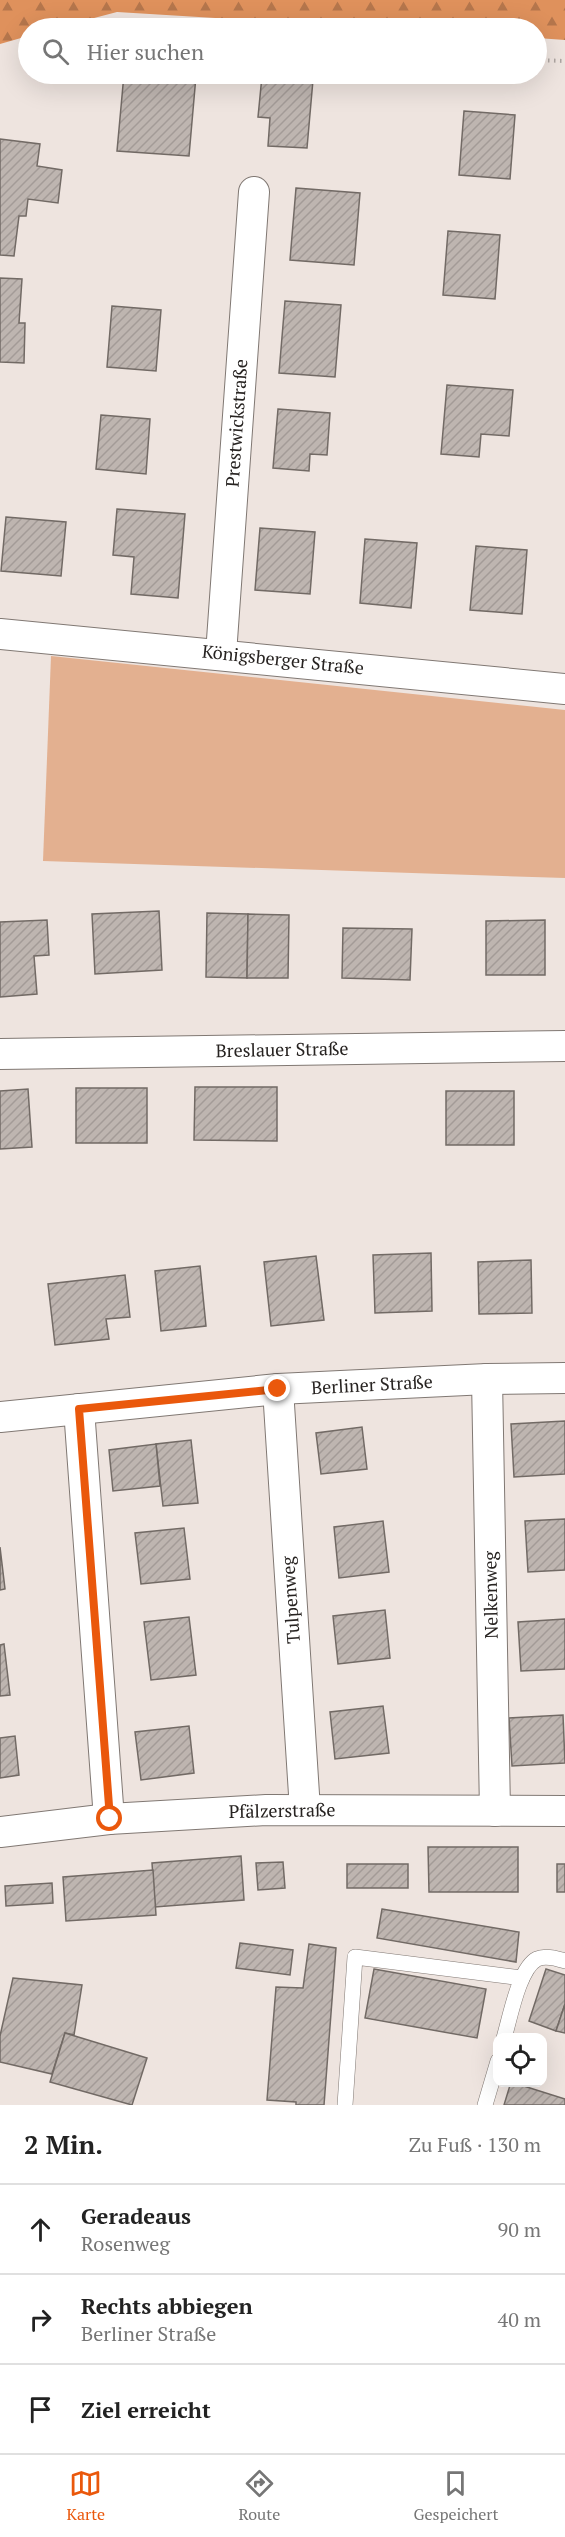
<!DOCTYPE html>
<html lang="de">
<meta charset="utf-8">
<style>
:root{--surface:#fff;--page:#f6f6f6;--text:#222;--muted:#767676;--line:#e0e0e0;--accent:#ea580c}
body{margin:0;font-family:"PT Serif",serif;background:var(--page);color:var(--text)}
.controls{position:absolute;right:18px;bottom:18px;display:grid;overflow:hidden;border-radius:12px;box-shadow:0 6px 24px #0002}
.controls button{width:54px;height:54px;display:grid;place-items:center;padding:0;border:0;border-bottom:2px solid var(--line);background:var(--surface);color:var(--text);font:30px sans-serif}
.stop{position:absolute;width:18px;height:18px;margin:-14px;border:4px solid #ea580c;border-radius:50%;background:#fff}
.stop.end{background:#ea580c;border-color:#fff;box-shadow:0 2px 6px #0008}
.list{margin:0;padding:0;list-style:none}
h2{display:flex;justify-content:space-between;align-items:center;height:78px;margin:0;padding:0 24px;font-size:26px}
h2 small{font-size:20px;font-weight:400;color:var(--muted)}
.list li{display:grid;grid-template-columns:39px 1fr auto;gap:18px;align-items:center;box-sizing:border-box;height:90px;padding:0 24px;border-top:2px solid var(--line)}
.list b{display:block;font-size:22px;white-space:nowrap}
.list p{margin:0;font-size:20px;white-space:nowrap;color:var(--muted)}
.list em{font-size:20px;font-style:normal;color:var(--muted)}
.icon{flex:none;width:33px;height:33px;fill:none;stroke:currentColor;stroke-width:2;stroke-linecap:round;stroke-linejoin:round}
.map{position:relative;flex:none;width:565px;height:2105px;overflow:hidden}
.search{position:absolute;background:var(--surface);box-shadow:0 6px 24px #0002;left:18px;right:18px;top:18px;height:66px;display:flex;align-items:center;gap:15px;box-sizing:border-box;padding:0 21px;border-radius:33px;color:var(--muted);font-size:22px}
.sheet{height:348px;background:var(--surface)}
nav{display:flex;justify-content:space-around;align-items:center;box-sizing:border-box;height:84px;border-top:2px solid var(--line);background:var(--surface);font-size:16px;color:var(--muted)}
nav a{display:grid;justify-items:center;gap:3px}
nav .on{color:var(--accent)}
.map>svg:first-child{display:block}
</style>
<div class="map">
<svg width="565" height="2105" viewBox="0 0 565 2105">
<defs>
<pattern id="forest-firs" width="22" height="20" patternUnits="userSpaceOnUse" patternTransform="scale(1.5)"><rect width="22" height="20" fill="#df915c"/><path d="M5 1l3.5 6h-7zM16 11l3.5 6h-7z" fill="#b5764c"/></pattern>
<pattern id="building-hatch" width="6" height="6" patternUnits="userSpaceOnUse" patternTransform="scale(1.5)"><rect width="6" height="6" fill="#beb5b0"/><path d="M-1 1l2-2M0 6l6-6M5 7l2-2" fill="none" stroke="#a39b97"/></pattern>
</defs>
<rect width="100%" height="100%" fill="#eee4df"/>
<path fill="#e3b090" d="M 51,656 L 565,710 L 565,878 L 43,861 Z"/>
<path fill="url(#forest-firs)" d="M 0,0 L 565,0 L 565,40 L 537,38 L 536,28 L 379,28 L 117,12 L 56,28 L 28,28 L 28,36 L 0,44 Z"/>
<g fill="url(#building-hatch)" stroke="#726a65" stroke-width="1.5">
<path d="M 124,74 L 196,76 L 189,156 L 117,151 Z"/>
<path d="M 262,76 L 313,80 L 307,148 L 268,146 L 270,118 L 258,117 Z"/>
<path d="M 464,111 L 515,115 L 510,179 L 459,175 Z"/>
<path d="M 0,139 L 40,144 L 37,166 L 62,170 L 58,203 L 28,199 L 26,216 L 19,216 L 14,256 L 0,255 Z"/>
<path d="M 296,188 L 360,193 L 354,265 L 290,260 Z"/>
<path d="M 448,231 L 500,235 L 495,299 L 443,295 Z"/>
<path d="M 0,278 L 22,279 L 19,323 L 25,323 L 24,363 L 0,362 Z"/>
<path d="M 285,301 L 341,305 L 335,377 L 279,373 Z"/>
<path d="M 112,306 L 161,310 L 156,371 L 107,367 Z"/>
<path d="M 447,385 L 513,390 L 509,436 L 481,434 L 479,457 L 441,454 Z"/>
<path d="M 278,409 L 330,413 L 327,455 L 310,454 L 309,471 L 273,468 Z"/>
<path d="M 101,415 L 150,419 L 146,474 L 96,469 Z"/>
<path d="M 117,509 L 185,514 L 178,598 L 131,594 L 134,557 L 113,555 Z"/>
<path d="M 6,517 L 66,522 L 61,576 L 1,571 Z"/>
<path d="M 260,528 L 315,532 L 310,594 L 255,590 Z"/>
<path d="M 365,539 L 417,543 L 411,608 L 360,603 Z"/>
<path d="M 476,546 L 527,550 L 522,614 L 470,610 Z"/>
<path d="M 159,911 L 162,970 L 95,974 L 92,914 Z"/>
<path d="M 207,913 L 248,914 L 247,978 L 206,977 Z"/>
<path d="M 248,914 L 289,915 L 288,978 L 247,978 Z"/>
<path d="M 47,920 L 49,955 L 34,956 L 37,994 L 0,997 L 0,922 Z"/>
<path d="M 545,920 L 545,975 L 486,975 L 486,921 Z"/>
<path d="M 343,928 L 412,929 L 410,980 L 342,978 Z"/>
<path d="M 195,1087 L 277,1087 L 277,1141 L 194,1140 Z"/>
<rect x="76" y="1088" width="71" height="55"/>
<path d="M 28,1089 L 32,1147 L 0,1149 L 0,1091 Z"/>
<rect x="446" y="1091" width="68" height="54"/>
<path d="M 431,1253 L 432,1311 L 375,1313 L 373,1255 Z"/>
<path d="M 316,1256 L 324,1320 L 271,1326 L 264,1262 Z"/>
<path d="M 531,1260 L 532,1313 L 479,1314 L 478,1262 Z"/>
<path d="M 200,1266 L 206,1326 L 161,1331 L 155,1271 Z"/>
<path d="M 125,1275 L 130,1317 L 106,1319 L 109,1339 L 55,1345 L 48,1284 Z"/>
<path d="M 565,1421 L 565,1474 L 514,1477 L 511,1424 Z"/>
<path d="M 362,1427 L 367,1469 L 321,1474 L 316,1433 Z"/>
<path d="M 191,1440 L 198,1503 L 163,1506 L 156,1444 Z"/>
<path d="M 156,1444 L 160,1486 L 113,1491 L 109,1450 Z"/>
<path d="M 565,1519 L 565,1570 L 528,1572 L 525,1521 Z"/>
<path d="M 383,1521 L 389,1572 L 339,1578 L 334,1527 Z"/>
<path d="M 184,1528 L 190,1579 L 141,1584 L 135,1533 Z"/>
<path d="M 0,1547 L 5,1589 L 0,1590 Z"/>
<path d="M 385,1610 L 390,1658 L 338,1664 L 333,1616 Z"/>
<path d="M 189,1617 L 196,1675 L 151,1680 L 144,1622 Z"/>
<path d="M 565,1619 L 565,1669 L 521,1671 L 518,1622 Z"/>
<path d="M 4,1644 L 10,1695 L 0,1696 L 0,1645 Z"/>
<path d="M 383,1706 L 389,1753 L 335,1759 L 330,1712 Z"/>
<path d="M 563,1715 L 565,1763 L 512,1766 L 509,1718 Z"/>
<path d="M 189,1726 L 194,1773 L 141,1780 L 135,1732 Z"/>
<path d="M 15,1736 L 19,1775 L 0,1778 L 0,1738 Z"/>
<path d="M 428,1847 L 518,1847 L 518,1892 L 429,1892 Z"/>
<path d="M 241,1856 L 244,1900 L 155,1907 L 152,1863 Z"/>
<path d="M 283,1862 L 285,1888 L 258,1890 L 256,1863 Z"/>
<rect x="347" y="1864" width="61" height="24"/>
<rect x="557" y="1864" width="8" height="28"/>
<path d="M 153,1870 L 156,1915 L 66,1921 L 63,1877 Z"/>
<path d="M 52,1883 L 53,1903 L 6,1906 L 5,1886 Z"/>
<path d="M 382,1909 L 519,1932 L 516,1962 L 377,1938 Z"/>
<path d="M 240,1943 L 293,1950 L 290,1975 L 236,1968 Z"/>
<path d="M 309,1944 L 336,1948 L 324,2105 L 296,2105 L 296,2102 L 267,2100 L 276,1987 L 303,1988 Z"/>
<path d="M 374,1969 L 486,1989 L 477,2038 L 365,2018 Z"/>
<path d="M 546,1969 L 565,1975 L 565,2004 L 556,2031 L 529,2021 Z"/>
<path d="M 13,1978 L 82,1985 L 74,2035 L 65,2033 L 52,2074 L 0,2062 L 0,2036 Z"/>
<path d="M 565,2004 L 565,2033 L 556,2031 Z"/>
<path d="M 65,2033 L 147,2058 L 132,2105 L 50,2082 Z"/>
<path d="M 511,2082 L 565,2099 L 565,2105 L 504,2105 Z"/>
</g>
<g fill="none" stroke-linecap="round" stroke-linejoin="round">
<g stroke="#807873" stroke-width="16">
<g id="service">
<path d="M 504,2038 C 510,2018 519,1968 537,1959 C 545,1955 556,1958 565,1961"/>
<path d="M 345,2105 L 355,1957 L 522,1978"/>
<path d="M 485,2105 L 498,2061"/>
</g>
</g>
<g stroke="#807873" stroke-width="32">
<g id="minor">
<path d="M 0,634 L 565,689"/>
<path d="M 221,654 L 254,192"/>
<path d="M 0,1054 L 565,1046"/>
<path d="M 487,1379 L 495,1811"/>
<path d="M 278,1389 L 305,1810"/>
<path d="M 79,1409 L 109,1819"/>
<path d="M 0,1417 L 278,1389 L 487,1379 L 565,1378"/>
<path d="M 0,1832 L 109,1819 L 266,1810 L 565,1811"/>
</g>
</g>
<path stroke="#ada5a1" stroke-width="4" stroke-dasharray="1.5 4.5" stroke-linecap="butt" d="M 536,60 L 565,61"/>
<use href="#service" stroke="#fff" stroke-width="15"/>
<use href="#minor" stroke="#fff" stroke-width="30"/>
</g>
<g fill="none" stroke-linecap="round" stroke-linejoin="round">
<path stroke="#ea580c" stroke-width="8" d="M 110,1819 L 79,1409 L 278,1389"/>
</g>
<g text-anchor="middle" stroke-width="4.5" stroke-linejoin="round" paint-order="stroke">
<g font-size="18" fill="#272321" stroke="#fff">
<text transform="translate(237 423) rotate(-86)" y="6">Prestwickstraße</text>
<text transform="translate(283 660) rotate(6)" y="6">Königsberger Straße</text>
<text transform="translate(282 1050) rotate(-1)" y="6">Breslauer Straße</text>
<text transform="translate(372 1385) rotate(-3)" y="6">Berliner Straße</text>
<text transform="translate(491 1595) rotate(-91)" y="6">Nelkenweg</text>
<text transform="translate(291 1600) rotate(-94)" y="6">Tulpenweg</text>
<text transform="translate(282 1811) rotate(-1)" y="6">Pfälzerstraße</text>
</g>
</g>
</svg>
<div class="controls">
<button><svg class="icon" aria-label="locate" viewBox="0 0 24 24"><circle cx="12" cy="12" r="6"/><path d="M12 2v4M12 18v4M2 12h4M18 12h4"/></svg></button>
</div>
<div class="stop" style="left:110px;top:1819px"></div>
<div class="stop end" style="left:278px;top:1389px"></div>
<div class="search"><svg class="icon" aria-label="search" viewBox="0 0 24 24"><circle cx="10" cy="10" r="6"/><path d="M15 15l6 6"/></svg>Hier suchen</div>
</div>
<section class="sheet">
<h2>2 Min.<small>Zu Fuß · 130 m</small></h2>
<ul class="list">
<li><svg class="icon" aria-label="ahead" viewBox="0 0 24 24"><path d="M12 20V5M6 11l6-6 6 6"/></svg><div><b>Geradeaus</b><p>Rosenweg</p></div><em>90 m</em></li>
<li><svg class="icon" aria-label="right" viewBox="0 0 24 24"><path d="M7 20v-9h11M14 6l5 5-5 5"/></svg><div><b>Rechts abbiegen</b><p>Berliner Straße</p></div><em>40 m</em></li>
<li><svg class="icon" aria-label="arrive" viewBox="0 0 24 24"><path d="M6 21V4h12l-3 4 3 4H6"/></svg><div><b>Ziel erreicht</b></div></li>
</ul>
</section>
<nav>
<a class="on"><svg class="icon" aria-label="map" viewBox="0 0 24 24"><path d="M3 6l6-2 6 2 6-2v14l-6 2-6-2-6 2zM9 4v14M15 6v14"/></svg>Karte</a>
<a><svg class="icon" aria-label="directions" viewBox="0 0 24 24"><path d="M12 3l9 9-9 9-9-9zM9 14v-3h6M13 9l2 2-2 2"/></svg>Route</a>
<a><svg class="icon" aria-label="saved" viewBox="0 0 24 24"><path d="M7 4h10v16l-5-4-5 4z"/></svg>Gespeichert</a>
</nav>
